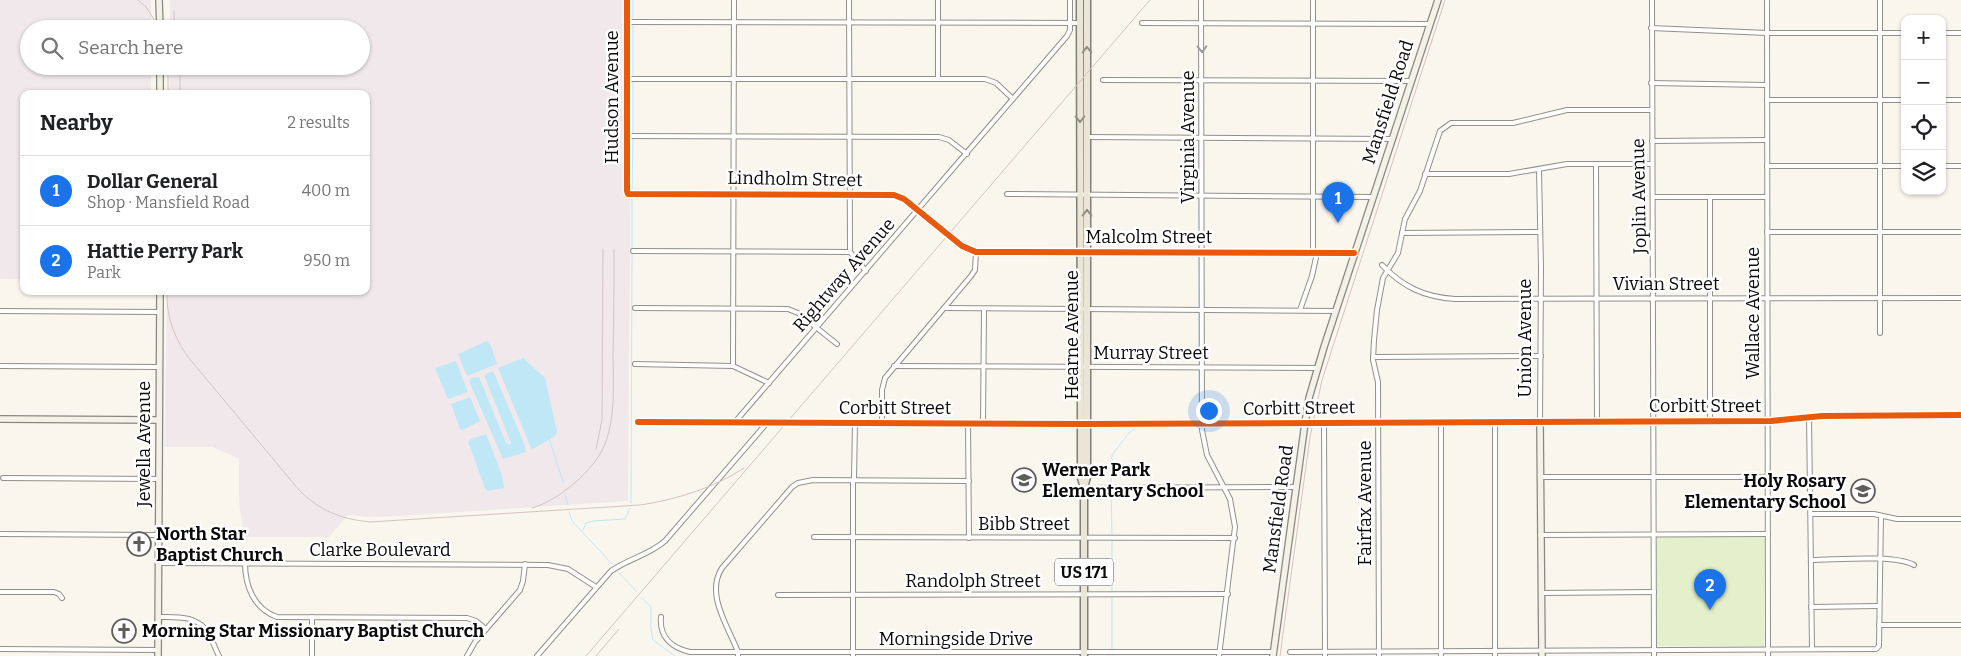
<!DOCTYPE html>
<meta charset="utf-8">
<style>
:root{--surface:#fff;--page:#f6f6f6;--text:#202124;--muted:#757577;--line:#e0e0e0;--accent:#1a73e8}
body{margin:0;font-family:Bitter,serif;background:var(--page);color:var(--text)}
.controls{position:absolute;right:15px;top:15px;display:grid;overflow:hidden;border-radius:10px;box-shadow:0 1px 4px #0004}
.controls button{width:45px;height:45px;display:grid;place-items:center;padding:0;border:0;border-bottom:1px solid var(--line);background:var(--surface);color:var(--text);font:25px sans-serif}
.you{position:absolute;left:1208px;top:410px;width:18px;height:18px;margin:-12px;border:4px solid #fff;border-radius:50%;background:#1a73e8;box-shadow:0 0 0 8px #1a73e833}
.badge{display:grid;place-items:center;width:32px;height:32px;border-radius:50%;background:var(--accent);color:#fff;font-size:16px;font-weight:700}
.pin{position:absolute;translate:-50% -41px;filter:drop-shadow(0 1px 2px #0008)}
.pin::after{content:'';position:absolute;top:26px;width:18px;height:15px;background:inherit;clip-path:polygon(0 0,100% 0,50% 100%)}
.list{margin:0;padding:0;list-style:none}
h2{display:flex;justify-content:space-between;align-items:center;height:65px;margin:0;padding:0 20px;font-size:21px}
h2 small{font-size:16px;font-weight:400;color:var(--muted)}
.list li{display:grid;grid-template-columns:32px 1fr auto;gap:15px;align-items:center;box-sizing:border-box;height:70px;padding:0 20px;border-top:1px solid var(--line)}
.list b{display:block;font-size:19px;white-space:nowrap}
.list p{margin:0;font-size:16px;white-space:nowrap;color:var(--muted)}
.list em{font-size:16px;font-style:normal;color:var(--muted)}
.icon{flex:none;width:28px;height:28px;fill:none;stroke:currentColor;stroke-width:2;stroke-linecap:round;stroke-linejoin:round}
.map{position:relative;flex:none;width:1961px;height:656px;overflow:hidden}
.search{position:absolute;background:var(--surface);box-shadow:0 1px 4px #0004;left:20px;top:20px;width:350px;height:55px;display:flex;align-items:center;gap:12px;box-sizing:border-box;padding:0 18px;border-radius:28px;color:var(--muted);font-size:19px}
.panel{position:absolute;background:var(--surface);box-shadow:0 1px 4px #0004;left:20px;top:90px;width:350px;height:205px;border-radius:10px}
.map>svg:first-child{display:block}
</style>
<div class="map">
<svg width="1961" height="656" viewBox="0 0 1961 656">
<rect width="100%" height="100%" fill="#f9f6ed"/>
<g fill="#f0e8eb">
<path d="M 0,0 L 151,0 L 151,29 L 29,29 L 29,66 L 151,66 L 151,94 L 24,94 L 24,279 L 0,279 Z"/>
<path d="M 170,0 L 632,0 L 628,501 L 397,516 L 369,517 L 348,515 L 329,537 L 244,537 L 239,501 L 239,459 L 213,447 L 165,447 L 167,291 L 366,291 L 366,94 L 169,94 L 170,66 L 361,66 L 361,29 L 170,29 Z"/>
</g>
<path fill="#e4f0cb" d="M 1765,536 L 1764,647 L 1656,646 L 1656,537 Z"/>
<g fill="#c0e7f6">
<path d="M 487,341 L 491,346 L 497,364 L 467,376 L 458,354 Z"/>
<path d="M 523,358 L 545,378 L 557,432 L 555,436 L 533,449 L 531,448 L 498,368 Z"/>
<path d="M 456,361 L 468,392 L 448,399 L 435,368 Z"/>
<path d="M 493,371 L 524,443 L 526,452 L 503,459 L 469,381 L 471,378 L 479,377 L 506,443 L 510,445 L 511,443 L 484,375 Z"/>
<path d="M 470,397 L 480,421 L 463,430 L 460,429 L 451,404 Z"/>
<path d="M 486,434 L 502,475 L 504,488 C 499,490 493,489 488,491 L 485,488 L 468,442 L 471,439 Z"/>
</g>
<g fill="none" stroke-linecap="round" stroke-linejoin="round">
<g stroke="#c0e7f6" stroke-width="1">
<path d="M 1199,0 L 1199,20"/>
<path d="M 633,18 L 633,0"/>
<path d="M 1199,26 L 1199,77"/>
<path d="M 633,75 L 633,25"/>
<path d="M 1199,84 L 1199,134"/>
<path d="M 633,133 L 633,82"/>
<path d="M 1199,141 L 1199,192"/>
<path d="M 632,191 L 633,139"/>
<path d="M 1199,198 L 1199,249"/>
<path d="M 632,249 L 632,197"/>
<path d="M 1199,256 L 1199,307"/>
<path d="M 1199,313 L 1199,364"/>
<path d="M 1199,370 L 1199,419"/>
<path d="M 549,438 L 563,482"/>
<path d="M 1111,485 L 1112,455 L 1129,433 L 1137,427"/>
<path d="M 1111,491 L 1112,535"/>
<path d="M 565,494 L 568,505"/>
<path d="M 631,503 L 632,253"/>
<path d="M 569,512 L 572,521 L 612,564"/>
<path d="M 583,530 L 586,523 L 593,521 L 625,519 L 630,508"/>
<path d="M 1112,541 L 1112,592"/>
<path d="M 617,571 L 637,592"/>
<path d="M 642,598 L 651,607 L 651,629 L 653,640 L 675,656"/>
<path d="M 1112,598 L 1112,649"/>
</g>
<g stroke="#92908c" stroke-width="6">
<g id="street">
<path d="M 627,0 L 627,191 L 628,194 L 894,195 L 904,199 L 962,246 L 976,252 L 1354,253"/>
<path d="M 849,0 L 850,252"/>
<path d="M 1201,0 L 1202,430 L 1207,455 L 1230,499 L 1235,527 L 1219,656"/>
<path d="M 1313,0 L 1313,253"/>
<path d="M 1652,0 L 1654,656"/>
<path d="M 1767,0 L 1768,656"/>
<path d="M 1880,0 L 1880,333"/>
<path d="M 627,22 L 1080,23"/>
<path d="M 1142,23 L 1429,24"/>
<path d="M 1651,28 L 1767,33 L 1905,33"/>
<path d="M 1942,33 L 1961,33"/>
<path d="M 626,79 L 985,79 L 996,83 L 1013,99"/>
<path d="M 938,79 L 938,0"/>
<path d="M 1103,80 L 1411,81"/>
<path d="M 1651,83 L 1767,85"/>
<path d="M 1767,100 L 1905,100"/>
<path d="M 1942,100 L 1961,100"/>
<path d="M 627,136 L 939,137 L 949,140 L 967,154"/>
<path d="M 1087,137 L 1392,139"/>
<path d="M 1652,141 L 1767,140"/>
<path d="M 1596,164 L 1597,422"/>
<path d="M 1767,166 L 1905,166"/>
<path d="M 1942,166 L 1961,166"/>
<path d="M 1539,170 L 1541,268 L 1540,422"/>
<path d="M 1425,174 L 1509,174 L 1567,164 L 1652,164"/>
<path d="M 1007,194 L 1373,197"/>
<path d="M 1653,197 L 1767,197"/>
<path d="M 1767,232 L 1961,232"/>
<path d="M 1402,233 L 1540,232"/>
<path d="M 633,251 L 850,252"/>
<path d="M 850,252 L 866,271"/>
<path d="M 1382,265 C 1403,287 1424,297 1455,299 L 1961,298"/>
<path d="M 635,308 L 788,309 L 798,313 L 837,344"/>
<path d="M 944,308 L 1335,311"/>
<path d="M 1300,310 L 1312,276 L 1317,253"/>
<path d="M 0,311 L 159,312"/>
<path d="M 1373,357 L 1541,356"/>
<path d="M 635,364 L 733,366 L 769,383"/>
<path d="M 0,366 L 159,367"/>
<path d="M 733,366 L 734,0"/>
<path d="M 894,366 L 1317,368"/>
<path d="M 1809,416 L 1812,649"/>
<path d="M 1710,421 L 1710,197"/>
<path d="M 638,422 L 1081,424"/>
<path d="M 735,422 L 1067,36 L 1070,30 L 1070,0"/>
<path d="M 1324,422 L 1325,656"/>
<path d="M 1441,422 L 1441,656"/>
<path d="M 1495,422 L 1495,656"/>
<path d="M 882,423 L 882,390 L 885,378 L 971,276 L 975,270 L 976,252"/>
<path d="M 968,423 L 969,538"/>
<path d="M 983,423 L 984,309"/>
<path d="M 1540,477 L 1767,477"/>
<path d="M 3,478 L 159,479"/>
<path d="M 854,480 L 855,423"/>
<path d="M 1084,488 L 1297,487"/>
<path d="M 1811,514 L 1874,514 L 1897,519 L 1961,519"/>
<path d="M 0,534 L 158,535"/>
<path d="M 1540,535 L 1768,534"/>
<path d="M 814,537 L 1235,538"/>
<path d="M 1811,560 C 1837,560 1893,554 1914,565"/>
<path d="M 158,563 L 548,565 L 568,569 L 596,587"/>
<path d="M 245,563 C 245,586 254,609 277,617 L 467,618 L 476,621 L 486,629"/>
<path d="M 0,592 L 54,592 L 59,594 L 62,598"/>
<path d="M 1541,593 L 1654,592"/>
<path d="M 778,595 L 1228,594"/>
<path d="M 1811,607 L 1879,606"/>
<path d="M 158,617 C 177,617 198,615 209,634 C 213,641 215,649 219,656"/>
<path d="M 661,617 C 659,637 672,648 690,652 L 1274,652"/>
<path d="M 1879,625 L 1961,625"/>
<path d="M 0,649 L 158,650"/>
<path d="M 1290,652 L 1876,649 L 1879,646 L 1881,516"/>
<path d="M 312,656 L 312,617"/>
<path d="M 467,656 L 475,642 L 520,590 L 523,581 L 525,564"/>
<path d="M 537,656 L 611,571 C 628,559 649,555 665,541 L 766,424"/>
<path d="M 738,656 L 738,652 C 728,626 705,594 722,568 L 792,487 L 798,483 L 813,480 L 969,481"/>
<path d="M 853,656 L 853,480"/>
<path d="M 1379,656 L 1378,382 L 1373,360 L 1374,340 L 1377,310 L 1383,278 L 1398,253 L 1405,219 L 1420,191 L 1440,131 L 1451,123 L 1513,123 L 1567,110 L 1652,110"/>
</g>
</g>
<g stroke="#888783" stroke-width="8">
<g id="secondary">
<path d="M 159,0 L 160,29"/>
<path d="M 160,94 L 160,66"/>
<path d="M 0,419 L 159,420"/>
<path d="M 1540,422 L 1542,656"/>
<path d="M 1083,424 L 1771,421 L 1822,416 L 1961,415"/>
<path d="M 158,656 L 160,291"/>
<path d="M 1273,656 L 1305,423 L 1309,398 L 1324,347 L 1438,0"/>
</g>
</g>
<g stroke="#7f7e7a" stroke-width="9">
<g id="primary">
<path d="M 1080,0 L 1081,424 L 1081,478 L 1084,488 L 1084,656"/>
<path d="M 1084,488 L 1087,477 L 1087,0"/>
</g>
</g>
<use href="#street" stroke="#fefefc" stroke-width="4"/>
<use href="#secondary" stroke="#f4f2e7" stroke-width="5.5"/>
<use href="#primary" stroke="#ebe5d6" stroke-width="6"/>
<g stroke="#d7c2c3" stroke-width="1">
<path d="M 138,0 L 146,7 L 160,29"/>
<path d="M 174,29 L 174,11"/>
<path d="M 168,66 L 168,94"/>
<path d="M 180,94 L 180,66"/>
<path d="M 167,291 C 166,316 174,337 188,357 L 299,490 C 320,511 341,519 370,522 L 640,505 C 675,500 714,488 744,468"/>
<path d="M 596,449 L 602,420 L 603,249"/>
<path d="M 532,508 C 558,501 595,470 605,444 C 616,415 613,383 613,353 C 614,318 614,284 614,250"/>
<path d="M 586,656 L 1150,0"/>
<path d="M 596,656 L 619,629"/>
<path d="M 1280,656 L 1310,437 L 1322,380 L 1445,0"/>
</g>
<g stroke="#fff" stroke-width="9">
<g id="cycleway">
<path d="M 627,0 L 627,191 L 628,194 L 894,195 L 904,199 L 962,246 L 976,252 L 1354,253"/>
<path d="M 638,422 L 1081,424 L 1771,421 L 1822,416 L 1961,415"/>
</g>
</g>
<use href="#cycleway" stroke="#e8590c" stroke-width="6"/>
</g>
<defs><path id="oneway-chevron" d="M-2-3.5L2.5 0L-2 3.5" fill="none" stroke-width="1.6" stroke-linecap="round" stroke-linejoin="round" transform="scale(1.25)"/></defs>
<use stroke="#9c9c9b" href="#oneway-chevron" transform="translate(1202 49) rotate(89)"/>
<g stroke="#918d84">
<use href="#oneway-chevron" transform="translate(1087 50) rotate(-90)"/>
<use href="#oneway-chevron" transform="translate(1080 119) rotate(90)"/>
<use href="#oneway-chevron" transform="translate(1087 213) rotate(-90)"/>
</g>
<defs>
<g id="school-ring" transform="scale(1.25)"><circle r="9.5" fill="#fff" stroke="#5e5d59" stroke-width="1.5"/><path d="M0-5L7-2L0 1L-7-2ZM-4 1L0 2.5L4 1V4Q0 6-4 4Z" fill="#5e5d59"/></g>
<g id="church-ring" transform="scale(1.25)"><circle r="9.5" fill="#fff" stroke="#5e5d59" stroke-width="1.5"/><path d="M-1.2-6h2.4v3.5h3.3v2.4h-3.3V6h-2.4V-.1h-3.3v-2.4h3.3Z" fill="#5e5d59"/></g>
</defs>
<g fill-rule="evenodd">
<use href="#school-ring" x="1024" y="480"/>
<use href="#school-ring" x="1863" y="491"/>
<use href="#church-ring" x="139" y="544"/>
<use href="#church-ring" x="124" y="631"/>
</g>
<g text-anchor="middle" stroke-width="5" stroke-linejoin="round" paint-order="stroke">
<rect fill="#fff" stroke="#545454" stroke-width="1" x="1055" y="558.5" width="58" height="27" rx="4"/>
<g font-size="16" font-weight="bold" fill="#0a0a0a">
<text x="1084" y="578">US 171</text>
</g>
<g font-size="18" fill="#0a0a0a" stroke="#fff">
<text transform="translate(612 97) rotate(-90)" y="6">Hudson Avenue</text>
<text transform="translate(1388 102) rotate(-72)" y="6">Mansfield Road</text>
<text transform="translate(1188 137) rotate(-90)" y="6">Virginia Avenue</text>
<text transform="translate(795 179) rotate(1)" y="6">Lindholm Street</text>
<text transform="translate(1639 196) rotate(-91)" y="6">Joplin Avenue</text>
<text x="1149" y="243">Malcolm Street</text>
<text transform="translate(844 275) rotate(-49)" y="6">Rightway Avenue</text>
<text x="1666" y="290">Vivian Street</text>
<text transform="translate(1753 313) rotate(-90)" y="6">Wallace Avenue</text>
<text transform="translate(1072 335) rotate(-90)" y="6">Hearne Avenue</text>
<text transform="translate(1525 338) rotate(-90)" y="6">Union Avenue</text>
<text x="1151" y="359">Murray Street</text>
<text x="1705" y="412">Corbitt Street</text>
<text x="895" y="414">Corbitt Street</text>
<text transform="translate(1299 408) rotate(-1)" y="6">Corbitt Street</text>
<text transform="translate(144 444) rotate(-90)" y="6">Jewella Avenue</text>
<text transform="translate(1365 503) rotate(-90)" y="6">Fairfax Avenue</text>
<text transform="translate(1278 509) rotate(-82)" y="6">Mansfield Road</text>
<text x="1024" y="530">Bibb Street</text>
<text x="380" y="556">Clarke Boulevard</text>
<text x="973" y="587">Randolph Street</text>
<text x="956" y="645">Morningside Drive</text>
</g>
<g font-size="18" font-weight="bold" fill="#0a0a0a" stroke="#fff" text-anchor="start">
<text x="1042" y="476">Werner Park<tspan x="1042" dy="21">Elementary School</tspan></text>
<text x="1846" y="487" text-anchor="end">Holy Rosary<tspan x="1846" dy="21">Elementary School</tspan></text>
<text x="156" y="540">North Star<tspan x="156" dy="21">Baptist Church</tspan></text>
<text x="142" y="637">Morning Star Missionary Baptist Church</text>
</g>
</g>
</svg>
<div class="controls">
<button>+</button>
<button>−</button>
<button><svg class="icon" aria-label="locate" viewBox="0 0 24 24"><circle cx="12" cy="12" r="6"/><path d="M12 2v4M12 18v4M2 12h4M18 12h4"/></svg></button>
<button><svg class="icon" aria-label="layers" viewBox="0 0 24 24"><path d="M12 4l9 5-9 5-9-5zM3 14l9 5 9-5"/></svg></button>
</div>
<div class="you"></div>
<div class="pin badge" style="left:1338px;top:223px">1</div>
<div class="pin badge" style="left:1710px;top:610px">2</div>
<div class="search"><svg class="icon" aria-label="search" viewBox="0 0 24 24"><circle cx="10" cy="10" r="6"/><path d="M15 15l6 6"/></svg>Search here</div>
<section class="panel">
<h2>Nearby<small>2 results</small></h2>
<ul class="list">
<li><span class="badge">1</span><div><b>Dollar General</b><p>Shop · Mansfield Road</p></div><em>400 m</em></li>
<li><span class="badge">2</span><div><b>Hattie Perry Park</b><p>Park</p></div><em>950 m</em></li>
</ul>
</section>
</div>
